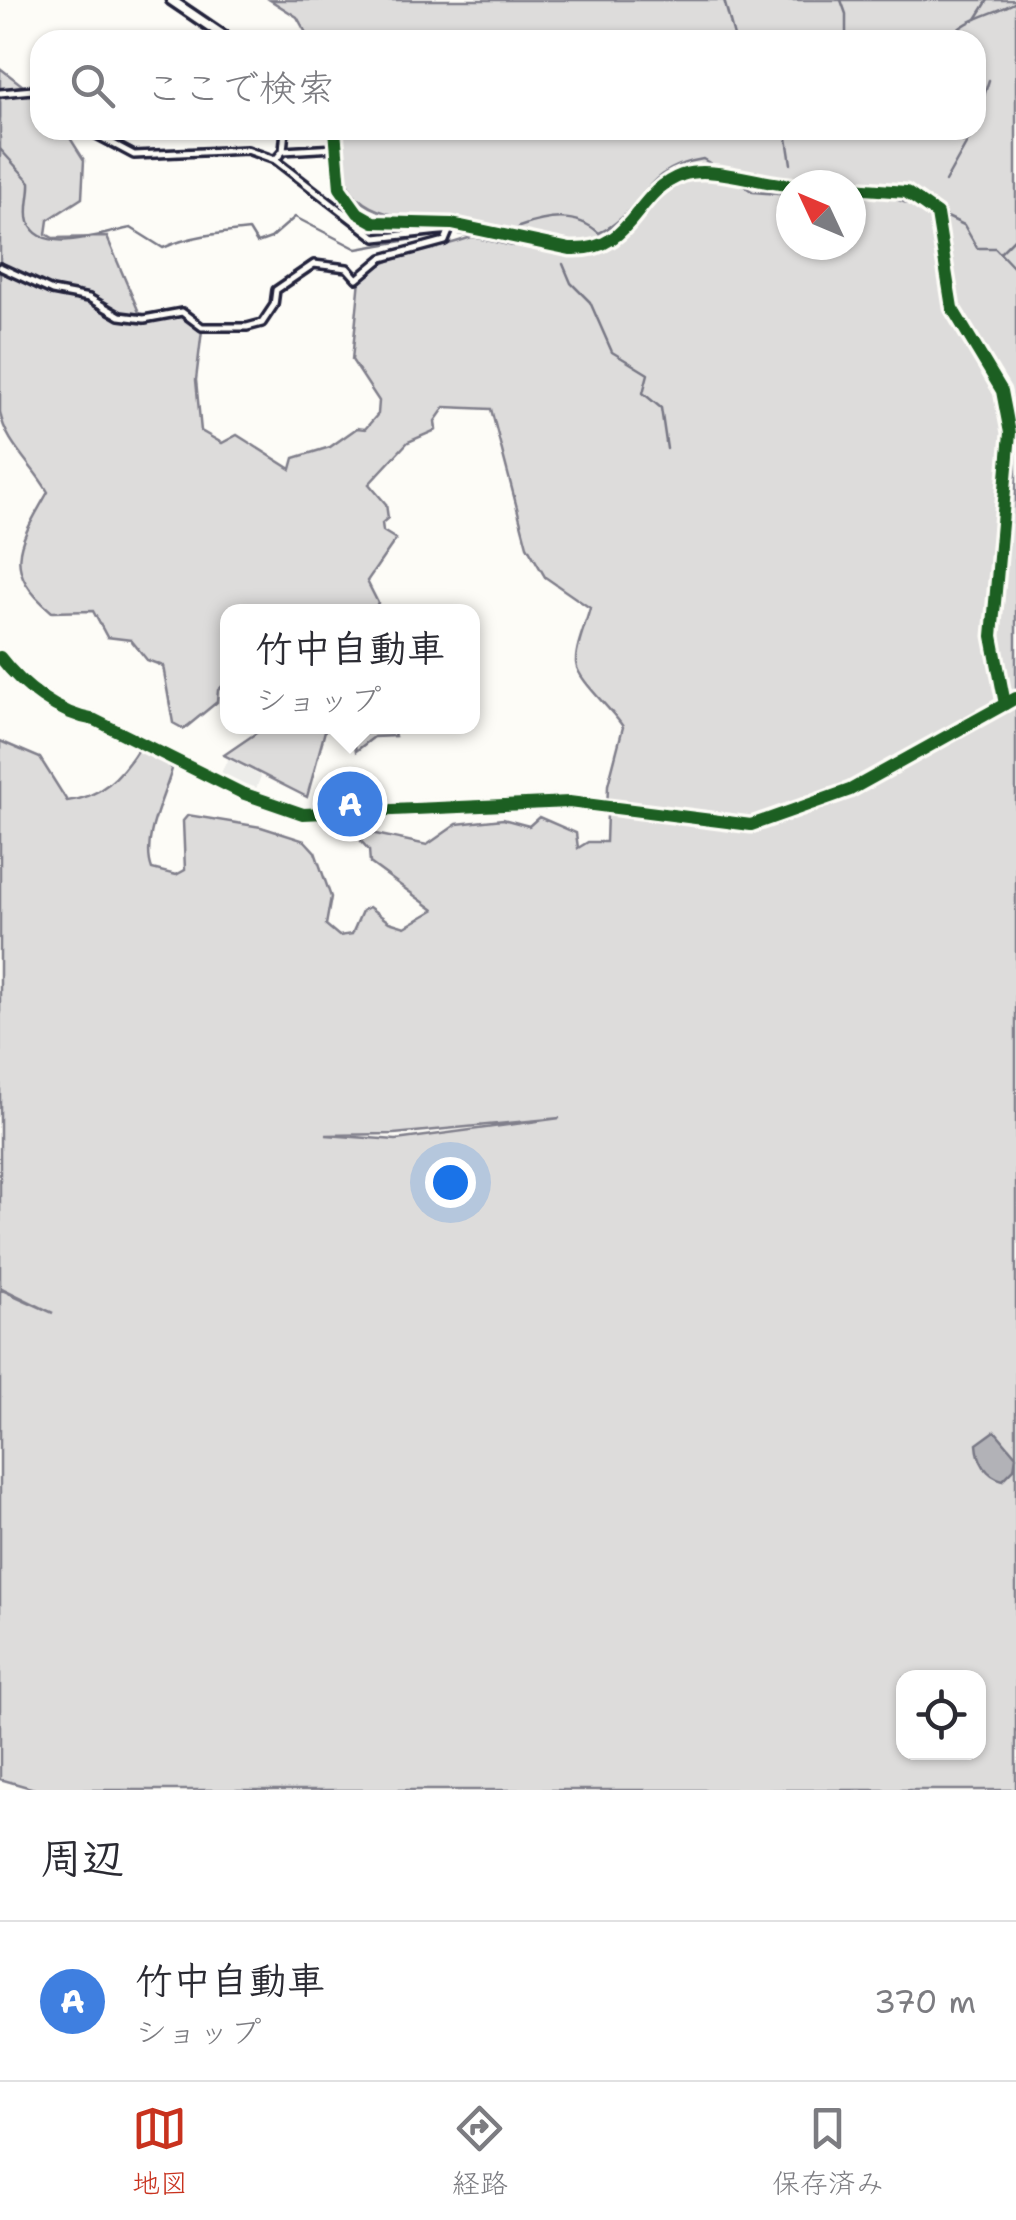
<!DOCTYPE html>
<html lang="ja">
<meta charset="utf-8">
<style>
:root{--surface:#fff;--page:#f2f2f3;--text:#2b2b33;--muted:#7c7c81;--line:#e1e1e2;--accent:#c8321e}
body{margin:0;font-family:"Shantell Sans","Klee One",sans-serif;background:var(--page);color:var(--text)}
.controls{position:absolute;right:30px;bottom:30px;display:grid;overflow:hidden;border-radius:20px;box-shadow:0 2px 8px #0004}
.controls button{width:90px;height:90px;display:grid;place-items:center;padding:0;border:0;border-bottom:2px solid var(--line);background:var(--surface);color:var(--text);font:50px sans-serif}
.compass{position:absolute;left:776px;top:170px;width:90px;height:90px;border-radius:50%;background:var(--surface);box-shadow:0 2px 8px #0004;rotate:314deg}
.you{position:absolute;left:450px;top:1182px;width:35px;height:35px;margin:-25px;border:8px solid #fff;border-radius:50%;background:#1a73e8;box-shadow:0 0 0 15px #1a73e833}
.badge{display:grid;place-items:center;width:65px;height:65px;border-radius:50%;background:var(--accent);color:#fff;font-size:32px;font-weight:700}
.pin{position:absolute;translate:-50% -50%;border:5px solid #fff;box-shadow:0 2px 10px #0006}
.popup{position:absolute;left:220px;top:604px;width:260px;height:130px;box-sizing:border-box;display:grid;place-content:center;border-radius:20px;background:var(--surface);filter:drop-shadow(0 2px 8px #0005);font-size:32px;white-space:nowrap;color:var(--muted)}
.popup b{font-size:38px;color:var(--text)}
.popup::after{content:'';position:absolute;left:50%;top:100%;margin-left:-20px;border:20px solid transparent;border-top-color:var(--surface)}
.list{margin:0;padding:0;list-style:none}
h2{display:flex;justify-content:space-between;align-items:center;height:130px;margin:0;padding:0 40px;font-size:42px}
h2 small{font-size:32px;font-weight:400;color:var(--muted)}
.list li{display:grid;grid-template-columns:65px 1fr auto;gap:30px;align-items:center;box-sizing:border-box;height:160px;padding:0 40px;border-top:2px solid var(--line)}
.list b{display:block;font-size:38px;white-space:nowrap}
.list p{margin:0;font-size:32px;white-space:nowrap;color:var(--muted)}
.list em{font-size:32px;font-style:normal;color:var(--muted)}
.icon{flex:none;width:55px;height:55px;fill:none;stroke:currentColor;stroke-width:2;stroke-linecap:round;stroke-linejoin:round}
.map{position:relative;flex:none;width:1016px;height:1790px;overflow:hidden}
.search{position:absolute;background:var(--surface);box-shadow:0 2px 8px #0004;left:30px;right:30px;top:30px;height:110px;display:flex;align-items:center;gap:25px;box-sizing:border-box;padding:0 35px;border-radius:30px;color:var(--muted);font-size:38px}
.sheet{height:290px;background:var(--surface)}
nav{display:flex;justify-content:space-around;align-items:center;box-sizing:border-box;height:140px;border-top:2px solid var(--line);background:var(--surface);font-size:28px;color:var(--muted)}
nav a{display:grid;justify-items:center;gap:5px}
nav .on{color:var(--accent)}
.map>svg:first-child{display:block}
</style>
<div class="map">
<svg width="1016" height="1790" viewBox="0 0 1016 1790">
<rect width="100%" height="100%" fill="#fdfcf7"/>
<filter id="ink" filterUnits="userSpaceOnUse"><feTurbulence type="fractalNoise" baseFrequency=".01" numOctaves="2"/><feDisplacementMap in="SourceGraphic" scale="20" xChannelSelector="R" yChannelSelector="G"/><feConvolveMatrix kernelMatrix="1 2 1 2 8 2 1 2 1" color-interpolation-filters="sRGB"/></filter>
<g filter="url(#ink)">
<g fill="#ecece9">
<path d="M 228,759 L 261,776 L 254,794 L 219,777 Z"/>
<path d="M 384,797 L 386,807 L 311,811 L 315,799 Z"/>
</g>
<g fill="#dddcdb" stroke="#807f8b" stroke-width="2.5" fill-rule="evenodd">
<path d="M 270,0 L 1016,0 L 1016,1790 L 38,1790 L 0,1779 L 0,1289 L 53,1313 L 0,1287 L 0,741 L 40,758 L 67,801 C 100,798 121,776 138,749 L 160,756 L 172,769 C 164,798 141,840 152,869 L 176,875 L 185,870 L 183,821 L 188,815 L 261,827 L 305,841 L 315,852 L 331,897 L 326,925 L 339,936 L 352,934 L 362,911 L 369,907 L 389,922 L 405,927 L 434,910 L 370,863 L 369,850 L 361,841 L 366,832 L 427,845 L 457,824 L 503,819 L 529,826 L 539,817 L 576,833 L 578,848 L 588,842 L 606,842 L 608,785 L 623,727 C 613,710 577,680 576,663 C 575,647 586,624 590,608 L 545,577 L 527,546 L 491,409 L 445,407 L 435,421 L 436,430 L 408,442 L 369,484 L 386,504 L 388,518 L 382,523 L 383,531 L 396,539 L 367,581 L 378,603 L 373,611 L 228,612 L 227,682 L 218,690 L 217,702 L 184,729 L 173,723 L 163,666 L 147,660 L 131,640 L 107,637 L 93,611 L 52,612 C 0,569 19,543 48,492 C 32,464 5,443 0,412 L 0,68 L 40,99 L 40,130 L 65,130 L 84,160 L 82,198 L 48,220 L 46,234 L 53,238 L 107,237 L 144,324 L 179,314 L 202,330 L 196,380 L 201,431 L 222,443 L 237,435 L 291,469 L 294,458 L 330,447 L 357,428 L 365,429 L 378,414 L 379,401 L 352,360 L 360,279 C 393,250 433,252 474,236 L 473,221 C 407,218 327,225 344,130 L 976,130 L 976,40 L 310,40 L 297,17 ZM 791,185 L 851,185 L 851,245 L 791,245 ZM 560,1118 L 396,1140 L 326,1135 L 394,1134 ZM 904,1678 L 978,1678 L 978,1752 L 904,1752 Z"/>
<path d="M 265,727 L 326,727 L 307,797 L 224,755 Z"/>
<path d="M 363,727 L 393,727 L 395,736 L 374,737 L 356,751 L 353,735 L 361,733 Z"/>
</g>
<path fill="#b2b2b7" stroke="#787885" stroke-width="2.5" d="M 995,1431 L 1016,1456 L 1014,1469 L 1003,1480 C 986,1476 978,1461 977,1444 Z"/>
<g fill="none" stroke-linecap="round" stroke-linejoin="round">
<g stroke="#787885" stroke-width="2.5">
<path d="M 724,0 L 735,40"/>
<path d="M 841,0 L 846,14 L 846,40"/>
<path d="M 976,19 L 988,0"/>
<path d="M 127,40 L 139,40"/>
<path d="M 168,40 L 179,40"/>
<path d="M 948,40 C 963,18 993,15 1016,2"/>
<path d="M 0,90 L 40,83"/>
<path d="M 0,102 L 0,118"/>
<path d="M 976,121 L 989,80"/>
<path d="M 0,149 L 30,182 C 31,195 25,209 29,222 C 40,257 107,232 131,228 L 163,248 C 189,236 220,233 249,230 L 257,243 L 271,238 L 295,217 L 357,249 L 437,235"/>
<path d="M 791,164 L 787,138 L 792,130"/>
<path d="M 732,178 L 753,192 L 791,195"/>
<path d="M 945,182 L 974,130"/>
<path d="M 851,197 L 893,198 L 923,209"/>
<path d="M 941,214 L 964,225 L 977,248 L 995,248 L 1016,270"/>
<path d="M 519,227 C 547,217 576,212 599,233 C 644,212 639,169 703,159 L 721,170"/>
<path d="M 459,234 L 513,246"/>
<path d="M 1000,253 L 1016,237"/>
<path d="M 563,264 L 571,283 L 590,302 L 612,352 L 648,374 L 643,393 L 661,408 L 667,449"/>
</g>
<g stroke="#22223b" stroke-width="12">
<g id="street">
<path d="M 0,93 L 33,90 L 40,94"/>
<path d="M 87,130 L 134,155 L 247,150 L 275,160 L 376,238 L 449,230"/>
<path d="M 283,151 L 285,130"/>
<path d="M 275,160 L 283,151 L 336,148"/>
<path d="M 0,267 L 52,291 L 89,298 L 120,316 L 144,319 L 182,312 L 202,327 L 247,327 L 262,323 L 274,305 L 276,290 L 314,264 L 347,268 L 357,279 L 382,258 L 445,241 L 452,224"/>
</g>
</g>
<g stroke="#22223b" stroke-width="15">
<g id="secondary">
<path d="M 171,0 L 230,40"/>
<path d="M 335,130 L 340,188 L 358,213 L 374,222 L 452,224 L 570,249 C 635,252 632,193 682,175 C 713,165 759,184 791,185"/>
<path d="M 851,188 L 906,192 L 937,214 L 952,308 L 1002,391 L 1010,433 L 992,636 L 1005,704"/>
<path d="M 0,657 C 23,687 58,714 95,720 L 242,793 L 303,814 L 569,802 L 751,825 L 850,790 L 1016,698"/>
</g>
</g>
<use href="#street" stroke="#fdfcf7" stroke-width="5"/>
<use href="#secondary" stroke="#fdfcf7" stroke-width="8"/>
<g stroke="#fdfcf7" stroke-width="19">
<g id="cycleway">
<path d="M 335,130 L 340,188 L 358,213 L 374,222 L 452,224 L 570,249 C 635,252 632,193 682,175 C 713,165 759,184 791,185"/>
<path d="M 851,188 L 906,192 L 937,214 L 952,308 L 1002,391 L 1010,433 L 992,636 L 1005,704"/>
<path d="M 0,657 C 23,687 58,714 95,720 L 242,793 L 303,814 L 569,802 L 751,825 L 850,790 L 1016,698"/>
</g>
</g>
<use href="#cycleway" stroke="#1b5e20" stroke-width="12"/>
</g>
</g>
</svg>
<div class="controls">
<button><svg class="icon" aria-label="locate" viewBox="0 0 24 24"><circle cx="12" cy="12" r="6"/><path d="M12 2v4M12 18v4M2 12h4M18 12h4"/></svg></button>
</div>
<svg class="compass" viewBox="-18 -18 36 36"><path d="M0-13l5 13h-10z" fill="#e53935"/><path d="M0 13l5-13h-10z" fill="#7c7c81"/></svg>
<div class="you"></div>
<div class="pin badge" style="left:350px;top:804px;background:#3f7fe0">A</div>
<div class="popup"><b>竹中自動車</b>ショップ</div>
<div class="search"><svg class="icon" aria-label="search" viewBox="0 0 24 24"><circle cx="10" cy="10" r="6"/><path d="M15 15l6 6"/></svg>ここで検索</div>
</div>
<section class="sheet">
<h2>周辺<small></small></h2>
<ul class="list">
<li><span class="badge" style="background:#3f7fe0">A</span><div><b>竹中自動車</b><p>ショップ</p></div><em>370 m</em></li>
</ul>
</section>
<nav>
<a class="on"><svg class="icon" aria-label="map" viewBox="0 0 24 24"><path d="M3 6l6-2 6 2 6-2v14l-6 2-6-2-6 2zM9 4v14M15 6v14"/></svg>地図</a>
<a><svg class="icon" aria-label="directions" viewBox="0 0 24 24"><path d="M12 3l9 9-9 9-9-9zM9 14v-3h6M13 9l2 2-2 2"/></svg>経路</a>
<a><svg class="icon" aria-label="saved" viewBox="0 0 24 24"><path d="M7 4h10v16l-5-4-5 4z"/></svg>保存済み</a>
</nav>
